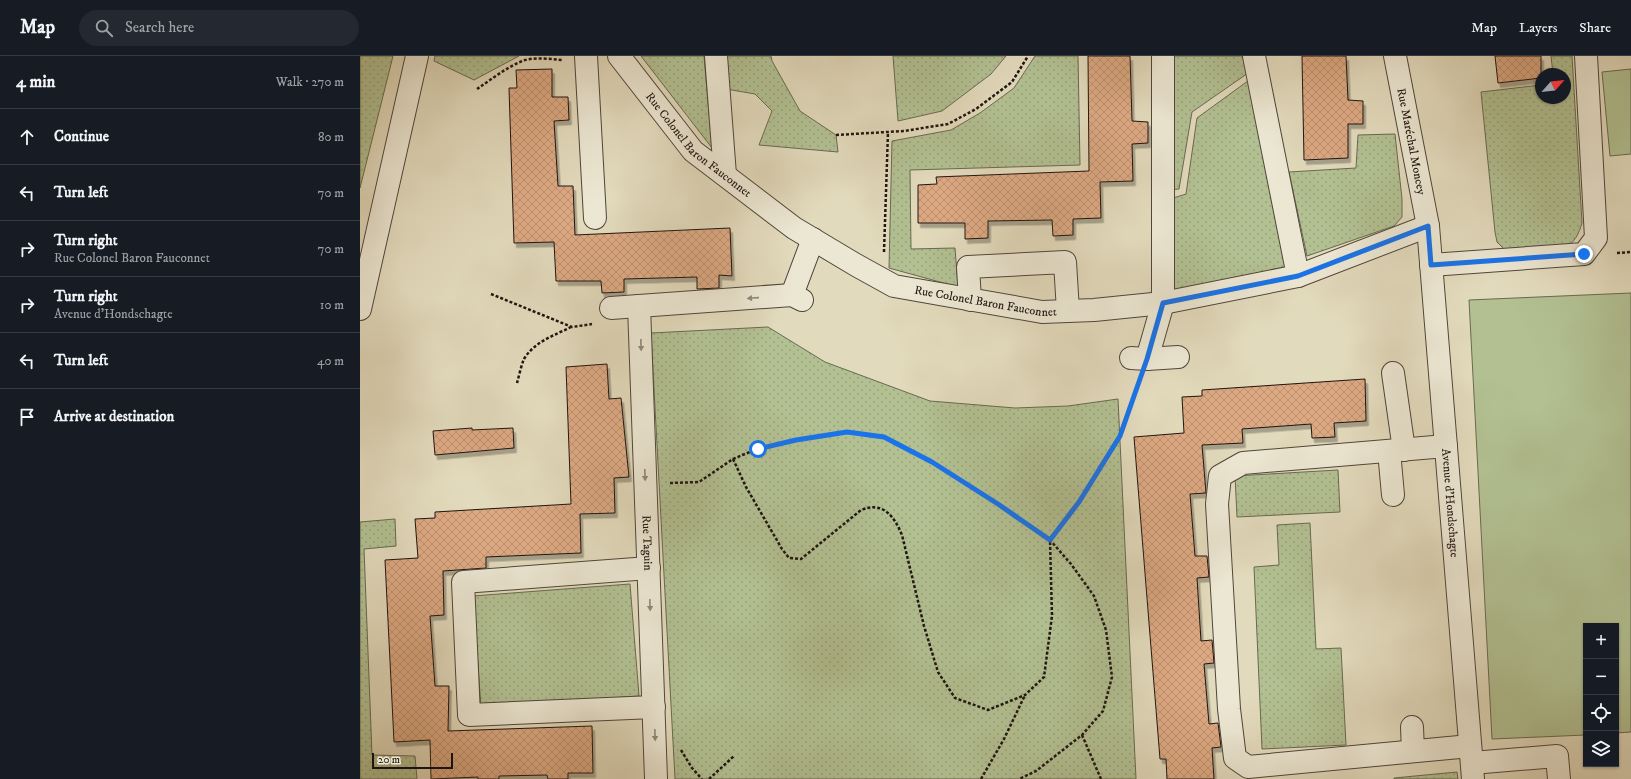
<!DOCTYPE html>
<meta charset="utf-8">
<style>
:root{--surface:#171b24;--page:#242831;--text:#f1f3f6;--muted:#9ea1a6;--line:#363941}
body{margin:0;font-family:"IM FELL DW Pica",serif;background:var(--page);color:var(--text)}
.controls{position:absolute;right:12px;bottom:12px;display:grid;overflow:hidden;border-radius:0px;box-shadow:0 1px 3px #0004}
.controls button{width:36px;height:36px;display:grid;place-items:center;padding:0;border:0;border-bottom:1px solid var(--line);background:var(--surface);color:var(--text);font:20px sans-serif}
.compass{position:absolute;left:1175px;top:12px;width:36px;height:36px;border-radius:50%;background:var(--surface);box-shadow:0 1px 3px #0004;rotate:63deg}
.scale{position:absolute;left:12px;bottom:10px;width:81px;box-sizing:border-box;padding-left:4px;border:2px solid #1f1410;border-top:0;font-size:11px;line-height:14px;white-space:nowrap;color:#1f1410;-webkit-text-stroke:3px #ece7d3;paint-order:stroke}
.stop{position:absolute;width:12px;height:12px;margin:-9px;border:3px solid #1a73e8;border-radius:50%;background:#fff}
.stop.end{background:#1a73e8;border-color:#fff;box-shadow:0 1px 4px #0008}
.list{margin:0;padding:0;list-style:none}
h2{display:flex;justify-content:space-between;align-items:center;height:52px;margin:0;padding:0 16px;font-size:17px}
h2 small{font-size:13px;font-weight:400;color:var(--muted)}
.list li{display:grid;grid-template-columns:26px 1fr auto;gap:12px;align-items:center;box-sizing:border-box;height:56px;padding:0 16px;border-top:1px solid var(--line)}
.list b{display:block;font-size:15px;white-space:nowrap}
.list p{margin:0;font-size:13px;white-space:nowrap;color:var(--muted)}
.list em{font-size:13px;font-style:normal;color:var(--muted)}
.icon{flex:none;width:22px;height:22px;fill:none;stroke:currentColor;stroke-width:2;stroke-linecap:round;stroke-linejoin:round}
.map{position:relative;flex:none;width:1271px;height:723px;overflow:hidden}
header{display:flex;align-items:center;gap:24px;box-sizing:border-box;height:56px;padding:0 20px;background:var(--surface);border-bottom:1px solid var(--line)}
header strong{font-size:19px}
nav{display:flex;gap:22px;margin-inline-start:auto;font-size:14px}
.search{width:280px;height:36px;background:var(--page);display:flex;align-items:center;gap:10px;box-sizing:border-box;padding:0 14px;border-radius:22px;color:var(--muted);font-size:15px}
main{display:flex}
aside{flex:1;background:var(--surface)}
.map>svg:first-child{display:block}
</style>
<header>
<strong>Map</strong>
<div class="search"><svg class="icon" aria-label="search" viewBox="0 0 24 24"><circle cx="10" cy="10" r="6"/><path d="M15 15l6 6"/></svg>Search here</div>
<nav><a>Map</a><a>Layers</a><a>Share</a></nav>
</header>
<main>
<aside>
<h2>4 min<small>Walk · 270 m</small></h2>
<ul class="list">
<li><svg class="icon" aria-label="ahead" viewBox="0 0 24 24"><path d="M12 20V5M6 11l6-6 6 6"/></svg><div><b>Continue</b></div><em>80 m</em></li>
<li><svg class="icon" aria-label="left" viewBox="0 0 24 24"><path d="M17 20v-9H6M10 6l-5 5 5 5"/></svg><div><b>Turn left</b></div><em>70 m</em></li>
<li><svg class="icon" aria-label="right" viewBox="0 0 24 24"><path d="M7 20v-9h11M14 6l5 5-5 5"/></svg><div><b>Turn right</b><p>Rue Colonel Baron Fauconnet</p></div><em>70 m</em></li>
<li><svg class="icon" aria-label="right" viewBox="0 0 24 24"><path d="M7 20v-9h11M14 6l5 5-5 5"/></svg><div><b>Turn right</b><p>Avenue d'Hondschagte</p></div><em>10 m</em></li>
<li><svg class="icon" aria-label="left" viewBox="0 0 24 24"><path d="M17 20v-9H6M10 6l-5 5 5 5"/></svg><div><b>Turn left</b></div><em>40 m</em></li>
<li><svg class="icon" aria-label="arrive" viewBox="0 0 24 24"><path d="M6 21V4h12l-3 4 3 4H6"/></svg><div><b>Arrive at destination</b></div></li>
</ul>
</aside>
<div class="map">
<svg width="1271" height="723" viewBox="0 0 1271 723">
<defs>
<pattern id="grass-dots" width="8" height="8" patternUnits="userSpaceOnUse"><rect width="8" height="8" fill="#b2c092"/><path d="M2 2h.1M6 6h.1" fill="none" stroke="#99a47d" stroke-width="1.8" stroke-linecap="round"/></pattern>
<pattern id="building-cross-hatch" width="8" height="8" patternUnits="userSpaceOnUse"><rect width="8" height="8" fill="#dda983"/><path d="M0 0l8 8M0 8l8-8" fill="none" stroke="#bd9170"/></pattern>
<filter id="shadow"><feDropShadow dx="2.5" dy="4.5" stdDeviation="0" flood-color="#0004"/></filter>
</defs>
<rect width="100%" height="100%" fill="#e2dabc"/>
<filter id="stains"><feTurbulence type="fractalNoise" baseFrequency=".005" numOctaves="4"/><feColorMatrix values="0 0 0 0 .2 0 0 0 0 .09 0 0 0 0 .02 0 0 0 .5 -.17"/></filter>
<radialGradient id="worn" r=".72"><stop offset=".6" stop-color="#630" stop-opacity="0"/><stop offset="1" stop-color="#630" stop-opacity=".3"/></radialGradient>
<g fill="url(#grass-dots)" stroke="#686a51">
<path d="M 0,0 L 33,0 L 0,132 Z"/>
<path d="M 75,0 L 159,0 L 114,24 L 74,5 Z"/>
<path d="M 281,0 L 344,0 L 352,92 Z"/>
<path d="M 363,0 L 411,0 L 412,5 L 440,55 L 476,79 L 478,96 L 399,89 L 412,55 L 395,38 L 366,33 Z"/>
<path d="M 533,0 L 646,0 L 631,18 L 582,55 L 538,65 Z"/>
<path d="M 675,0 L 718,0 L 720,109 L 550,114 L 551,193 L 595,192 L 598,231 L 529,212 L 532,85 L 591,74 L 620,57 L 654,32 Z"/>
<path d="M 813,0 L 885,0 L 891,15 L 832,56 L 819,133 L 808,134 Z"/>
<path d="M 1191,0 L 1212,0 L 1222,167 C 1219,177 1215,187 1204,192 C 1197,195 1155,193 1144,193 L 1137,186 L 1135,176 L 1121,36 L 1181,29 L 1181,42 L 1205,42 L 1205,18 L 1193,18 Z"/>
<path d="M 892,22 L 931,215 L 813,237 L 810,143 L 826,138 L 837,62 Z"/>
<path d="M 1035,78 L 1042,143 L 1042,161 L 1034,170 L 947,200 L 929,116 L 996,112 L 998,79 Z"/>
<path d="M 408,271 L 465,306 L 570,345 L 655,352 L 708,350 L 758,343 L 776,723 L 315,723 L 291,277 Z"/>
<path d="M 978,414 L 980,456 L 877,461 L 875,420 Z"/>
<path d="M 35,463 L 36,490 L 4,493 L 12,699 L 55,700 L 57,723 L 0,723 L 0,466 Z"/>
<path d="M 950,467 L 956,593 L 981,592 L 986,689 L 902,693 L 894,511 L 919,509 L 917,469 Z"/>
<path d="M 270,528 L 279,640 L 121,651 L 113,540 Z"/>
<path d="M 1097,716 L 1098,723 L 1034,723 L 1034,722 Z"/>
</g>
<g fill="#b2c092" stroke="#686a51">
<path d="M 1271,13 L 1271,98 L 1250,100 L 1242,16 Z"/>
<path d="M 1271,237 L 1271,676 L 1256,677 L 1256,570 L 1226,570 L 1226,679 L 1132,683 L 1109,244 Z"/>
</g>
<g fill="url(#building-cross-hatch)" stroke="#1f1410" filter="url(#shadow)">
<path d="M 728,0 L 770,0 L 772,65 L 788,66 L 788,87 L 772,88 L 773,125 L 740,126 L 741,162 L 713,163 L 713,179 L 693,180 L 692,164 L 628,165 L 628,182 L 605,183 L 605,167 L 558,167 L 558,129 L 577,128 L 576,121 L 729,115 Z"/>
<path d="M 942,0 L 986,0 L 988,44 L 1003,45 L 1003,68 L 988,68 L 988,102 L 944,104 Z"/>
<path d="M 1135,0 L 1181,0 L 1181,22 L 1138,27 Z"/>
<path d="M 192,13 L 192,41 L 208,41 L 209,64 L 194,65 L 198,130 L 213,130 L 215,179 L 370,172 L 372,220 L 359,219 L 359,232 L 337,233 L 337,221 L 264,223 L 264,236 L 242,237 L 241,225 L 196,225 L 194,186 L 154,187 L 149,32 L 157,32 L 156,14 Z"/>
<path d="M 247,308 L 249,343 L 261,342 L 269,421 L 254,422 L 255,457 L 220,458 L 221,497 L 126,501 L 126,512 L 83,515 L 84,559 L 70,560 L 75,630 L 89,630 L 88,675 L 232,670 L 233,717 L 208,717 L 208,723 L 188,723 L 187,719 L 139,720 L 139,723 L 118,723 L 118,721 L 71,723 L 70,684 L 34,686 L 25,504 L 58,502 L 55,463 L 75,462 L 75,456 L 211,448 L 206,311 Z"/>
<path d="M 1005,323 L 1006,365 L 974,367 L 975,381 L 952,382 L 951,368 L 882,373 L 883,387 L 842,389 L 846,437 L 830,438 L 835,500 L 847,500 L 849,521 L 837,522 L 841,585 L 852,584 L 854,607 L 844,608 L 849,668 L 858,667 L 861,691 L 852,692 L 854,723 L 807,723 L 806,703 L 800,703 L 774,381 L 824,377 L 822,341 L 842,340 L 842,334 Z"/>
<path d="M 112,372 L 112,374 L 153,372 L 154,392 L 75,399 L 73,375 Z"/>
</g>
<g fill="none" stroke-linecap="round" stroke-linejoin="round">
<g stroke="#50463b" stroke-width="24">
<g id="minor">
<path d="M 226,0 L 235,162"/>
<path id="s1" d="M 259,0 L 333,95 L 434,172 L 496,209 L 534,230 L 682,256 L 734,254 L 803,247 L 938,220 L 1068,170"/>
<path d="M 356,0 L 365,119"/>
<path d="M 894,0 L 938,220"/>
<path id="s2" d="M 1035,0 L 1068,170 L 1113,723"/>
<path d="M 1071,209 L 1224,198 L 1236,182 L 1226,0"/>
<path d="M 442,244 L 432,239 L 453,183"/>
<path d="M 610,244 L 608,211 L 705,206 L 708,255"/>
<path id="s3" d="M 279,250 L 296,723"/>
<path d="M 251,252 L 432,239"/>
<path d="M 0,253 L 57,0"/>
<path d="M 771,302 L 787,303 L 803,247 L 803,0"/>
<path d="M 787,303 L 818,301"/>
<path d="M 1033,317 L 1044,394"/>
<path d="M 1086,390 L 883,407 L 860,420 L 857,448 L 869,653 L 875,702 L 888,711 L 1110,690"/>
<path d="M 1029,395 L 1033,439"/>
<path d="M 289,512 L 103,526 L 109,659 L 294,651"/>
<path d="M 1052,671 L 1053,695"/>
<path d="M 1112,707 L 1197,700 L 1199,723"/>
</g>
</g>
<g stroke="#1f1410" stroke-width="2.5" stroke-dasharray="3 2" stroke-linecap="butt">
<path d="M 117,33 C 132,23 148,10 165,4 C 177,1 190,3 202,4"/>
<path d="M 476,79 L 544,75 L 588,68 L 616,53 L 652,26 L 668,0"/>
<path d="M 524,196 L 528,76"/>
<path d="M 1257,197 L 1271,196"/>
<path d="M 131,238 L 212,271 L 232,268"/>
<path d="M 157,327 C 159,320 161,310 164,303 C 174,286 195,279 211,271"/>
<path d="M 373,403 L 386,431 L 422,493 L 429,502 L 441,503 L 501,454 C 523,445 534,460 542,479 L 564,570 L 578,616 L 595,642 L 628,654 L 665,639 L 684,621 L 692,560 L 690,484 L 719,446 L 760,380 L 778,328"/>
<path d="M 310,427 L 339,426 L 373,403 L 397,393 L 436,384 L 487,376 L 524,381 L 572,406 L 638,448 L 690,484 L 711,508 L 734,540 L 746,574 L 752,621 L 743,655 L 722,679 L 676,715 L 659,723"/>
<path d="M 722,679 L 741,723"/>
<path d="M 321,694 L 332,712 L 342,723"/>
<path d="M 349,723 L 374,700"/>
<path d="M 621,723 L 644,683 L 665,639"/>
</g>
<use href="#minor" stroke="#ece7d3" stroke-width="22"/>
</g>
<defs><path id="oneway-solid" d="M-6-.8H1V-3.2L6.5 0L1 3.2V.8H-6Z"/></defs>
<g fill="#90887b">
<use href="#oneway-solid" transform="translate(393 242) rotate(176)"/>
<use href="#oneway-solid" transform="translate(281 289) rotate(88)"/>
<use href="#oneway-solid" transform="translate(285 419) rotate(88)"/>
<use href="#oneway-solid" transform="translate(290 549) rotate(88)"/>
<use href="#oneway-solid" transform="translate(295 679) rotate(88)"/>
</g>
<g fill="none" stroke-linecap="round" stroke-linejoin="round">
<path stroke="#1a73e8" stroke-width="5" d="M 398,393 L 436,384 L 487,376 L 524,381 L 572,406 L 638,448 L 690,484 L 719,446 L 760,380 L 787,303 L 803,247 L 938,220 L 1068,170 L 1071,209 L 1224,198"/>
</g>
<g text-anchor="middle" stroke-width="3" stroke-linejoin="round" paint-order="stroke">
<g font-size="12" fill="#1f1410" stroke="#ece7d3">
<text dy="4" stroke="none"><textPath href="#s2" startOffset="87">Rue Maréchal Moncey</textPath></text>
<text dy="4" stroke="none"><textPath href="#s1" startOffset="120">Rue Colonel Baron Fauconnet</textPath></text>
<text dy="4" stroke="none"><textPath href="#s1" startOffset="456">Rue Colonel Baron Fauconnet</textPath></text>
<text dy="4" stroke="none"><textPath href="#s2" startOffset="451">Avenue d'Hondschagte</textPath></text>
<text dy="4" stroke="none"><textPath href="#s3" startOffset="237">Rue Taguin</textPath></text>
</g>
</g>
<rect width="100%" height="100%" filter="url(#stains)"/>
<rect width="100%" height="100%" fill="url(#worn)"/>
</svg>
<div class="controls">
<button>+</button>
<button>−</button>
<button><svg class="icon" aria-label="locate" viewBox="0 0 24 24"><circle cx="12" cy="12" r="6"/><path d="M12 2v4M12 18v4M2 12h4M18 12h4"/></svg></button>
<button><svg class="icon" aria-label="layers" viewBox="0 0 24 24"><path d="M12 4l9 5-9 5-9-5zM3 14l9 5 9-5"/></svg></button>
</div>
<svg class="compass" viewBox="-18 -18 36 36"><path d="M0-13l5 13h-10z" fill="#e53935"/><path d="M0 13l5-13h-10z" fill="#9ea1a6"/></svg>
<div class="scale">20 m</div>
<div class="stop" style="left:398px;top:393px"></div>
<div class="stop end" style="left:1224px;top:198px"></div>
</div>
</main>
